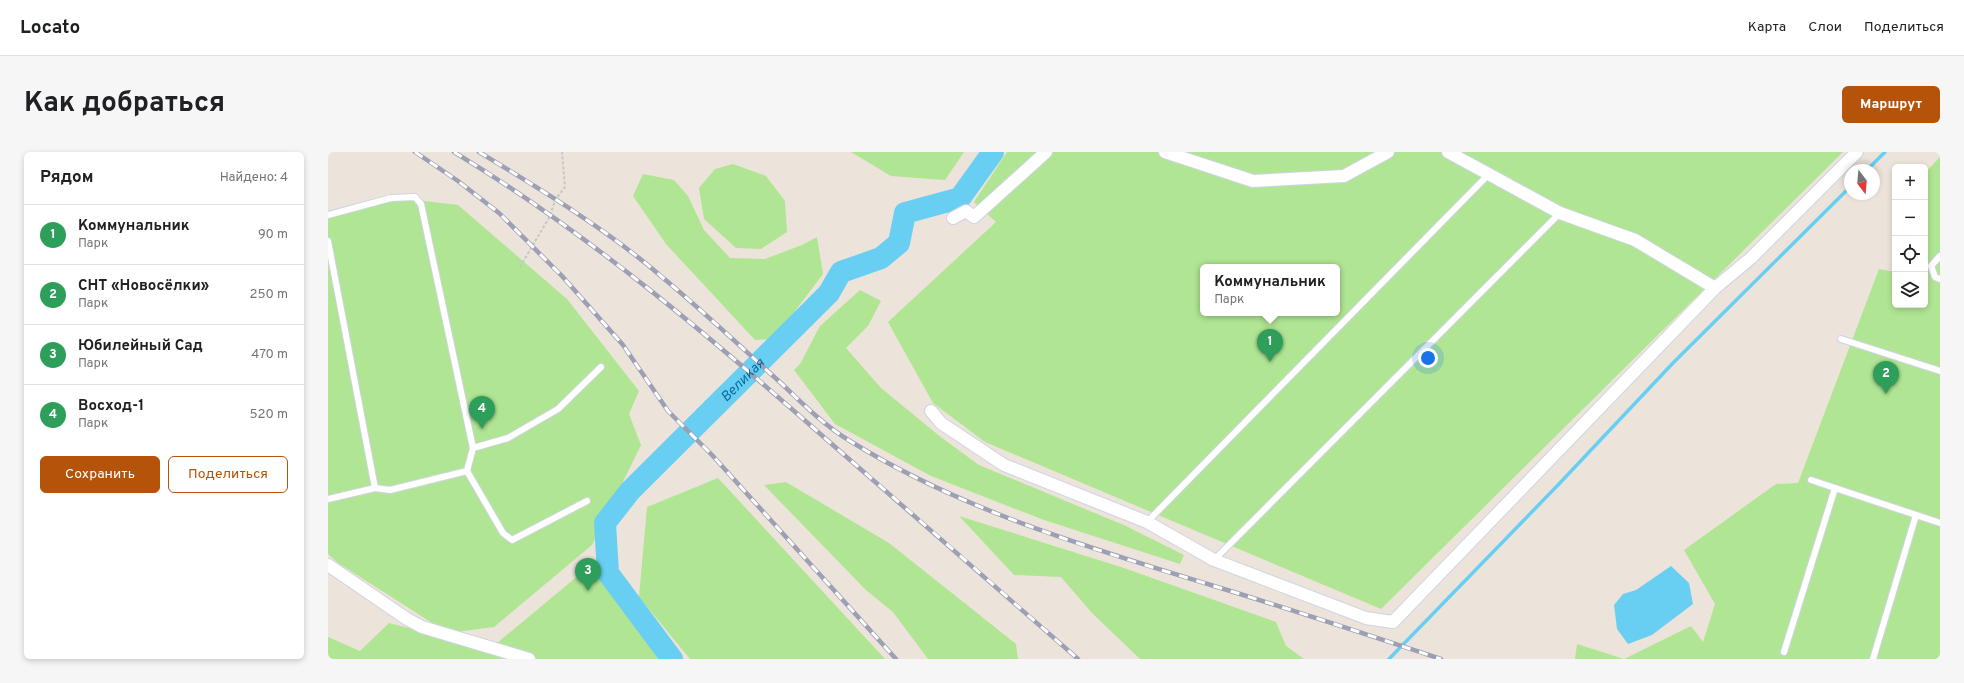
<!DOCTYPE html>
<html lang="ru">
<meta charset="utf-8">
<style>
:root{--surface:#fff;--page:#f6f6f6;--text:#202124;--muted:#757577;--line:#e0e0e0;--accent:#b45309}
body{margin:0;font-family:Overpass,sans-serif;background:var(--page);color:var(--text)}
.controls{position:absolute;right:12px;top:12px;display:grid;overflow:hidden;border-radius:6px;box-shadow:0 2px 6px #0003}
.controls button{width:36px;height:36px;display:grid;place-items:center;padding:0;border:0;border-bottom:1px solid var(--line);background:var(--surface);color:var(--text);font:20px sans-serif}
.compass{position:absolute;left:1516px;top:12px;width:36px;height:36px;border-radius:50%;background:var(--surface);box-shadow:0 2px 6px #0003;rotate:164deg}
.you{position:absolute;left:1100px;top:206px;width:14px;height:14px;margin:-10px;border:3px solid #fff;border-radius:50%;background:#1a73e8;box-shadow:0 0 0 6px #1a73e833}
.badge{display:grid;place-items:center;width:26px;height:26px;border-radius:50%;background:var(--accent);color:#fff;font-size:13px;font-weight:700}
.pin{position:absolute;translate:-50% -33px;filter:drop-shadow(0 1px 2px #0008)}
.pin::after{content:'';position:absolute;top:21px;width:14px;height:12px;background:inherit;clip-path:polygon(0 0,100% 0,50% 100%)}
.popup{position:absolute;left:872px;top:112px;width:140px;height:52px;box-sizing:border-box;display:grid;place-content:center;border-radius:6px;background:var(--surface);filter:drop-shadow(0 1px 3px #0005);font-size:13px;white-space:nowrap;color:var(--muted)}
.popup b{font-size:15px;color:var(--text)}
.popup::after{content:'';position:absolute;left:50%;top:100%;margin-left:-8px;border:8px solid transparent;border-top-color:var(--surface)}
.list{margin:0;padding:0;list-style:none}
h2{display:flex;justify-content:space-between;align-items:center;height:52px;margin:0;padding:0 16px;font-size:17px}
h2 small{font-size:13px;font-weight:400;color:var(--muted)}
.list li{display:grid;grid-template-columns:26px 1fr auto;gap:12px;align-items:center;box-sizing:border-box;height:60px;padding:0 16px;border-top:1px solid var(--line)}
.list b{display:block;font-size:15px;white-space:nowrap}
.list p{margin:0;font-size:13px;white-space:nowrap;color:var(--muted)}
.list em{font-size:13px;font-style:normal;color:var(--muted)}
.actions{display:flex;gap:8px;padding:12px 16px}
.actions a{flex:1;padding:9px 0;border:1px solid var(--accent);border-radius:6px;text-align:center;font-size:14px;color:var(--accent)}
.actions .main{background:var(--accent);color:#fff}
.icon{flex:none;width:22px;height:22px;fill:none;stroke:currentColor;stroke-width:2;stroke-linecap:round;stroke-linejoin:round}
.map{position:relative;flex:none;width:1612px;height:507px;overflow:hidden;border-radius:6px}
header{display:flex;align-items:center;gap:24px;box-sizing:border-box;height:56px;padding:0 20px;background:var(--surface);border-bottom:1px solid var(--line)}
header strong{font-size:19px}
nav{display:flex;gap:22px;margin-inline-start:auto;font-size:14px}
.intro{display:flex;align-items:center;justify-content:space-between;box-sizing:border-box;height:96px;padding:0 24px}
h1{margin:0;font-size:28px}
.button{padding:10px 18px;border-radius:6px;background:var(--accent);color:#fff;font-size:14px;font-weight:700}
main{display:flex;gap:24px;padding:0 24px}
aside{flex:1;background:var(--surface);border-radius:6px;box-shadow:0 2px 6px #0003}
.map>svg:first-child{display:block}
</style>
<header>
<strong>Locato</strong>
<nav><a>Карта</a><a>Слои</a><a>Поделиться</a></nav>
</header>
<div class="intro"><h1>Как добраться</h1><a class="button">Маршрут</a></div>
<main>
<aside>
<h2>Рядом<small>Найдено: 4</small></h2>
<ul class="list">
<li><span class="badge" style="background:#2e9e5b">1</span><div><b>Коммунальник</b><p>Парк</p></div><em>90 m</em></li>
<li><span class="badge" style="background:#2e9e5b">2</span><div><b>СНТ «Новосёлки»</b><p>Парк</p></div><em>250 m</em></li>
<li><span class="badge" style="background:#2e9e5b">3</span><div><b>Юбилейный Сад</b><p>Парк</p></div><em>470 m</em></li>
<li><span class="badge" style="background:#2e9e5b">4</span><div><b>Восход-1</b><p>Парк</p></div><em>520 m</em></li>
</ul>
<div class="actions"><a class="main">Сохранить</a><a>Поделиться</a></div>
</aside>
<div class="map">
<svg width="1612" height="507" viewBox="0 0 1612 507">
<rect width="100%" height="100%" fill="#ece4da"/>
<g fill="#b0e593" fill-rule="evenodd">
<path d="M 523,0 L 636,0 L 617,28 L 563,24 Z"/>
<path d="M 679,0 L 1515,0 L 1053,457 L 657,290 L 605,251 L 560,170 L 668,70 L 646,50 ZM 875,115 L 1009,115 L 1009,161 L 875,161 Z"/>
<path d="M 1612,5 L 1612,507 L 1247,507 L 1249,492 L 1296,507 L 1363,474 L 1375,490 L 1387,452 L 1356,398 L 1448,332 L 1470,331 L 1551,117 L 1567,120 L 1567,153 L 1597,153 L 1597,95 L 1600,89 L 1597,86 L 1597,21 Z"/>
<path d="M 405,12 L 438,24 L 457,49 L 459,80 L 433,97 L 408,96 L 376,67 L 371,36 L 387,17 Z"/>
<path d="M 315,22 L 346,28 L 360,44 L 376,78 L 402,106 L 437,107 L 474,93 L 489,85 L 495,122 L 446,187 L 427,188 L 338,92 L 305,44 Z"/>
<path d="M 88,48 L 130,53 L 239,147 L 311,239 L 301,262 L 313,293 L 264,393 L 166,475 L 120,481 L 10,411 L 0,402 L 0,66 L 55,50 Z"/>
<path d="M 532,138 L 553,149 L 540,174 L 518,196 L 553,236 L 614,286 L 651,313 L 798,374 L 856,403 L 852,412 L 716,368 L 603,324 L 507,272 L 466,218 L 472,212 L 492,174 Z"/>
<path d="M 390,326 L 557,507 L 362,507 L 311,445 L 319,355 Z"/>
<path d="M 458,330 L 561,391 L 688,492 L 690,507 L 600,507 L 565,460 L 538,438 L 436,333 Z"/>
<path d="M 631,364 L 796,416 L 948,470 L 958,494 L 976,507 L 812,507 L 764,461 L 733,425 L 686,423 Z"/>
<path d="M 269,408 L 330,507 L 0,507 L 0,485 L 32,499 L 61,471 L 162,497 Z"/>
</g>
<path fill="#68cff3" d="M 1343,414 L 1361,431 L 1365,452 L 1324,483 L 1300,492 L 1289,477 L 1286,453 L 1295,442 L 1308,438 Z"/>
<g fill="none" stroke-linecap="round" stroke-linejoin="round">
<g stroke="#68cff3" stroke-width="3.5">
<path d="M 1539,18 L 1557,0"/>
<path d="M 1061,507 L 1230,333 L 1345,211 L 1522,35"/>
</g>
<path stroke="#68cff3" stroke-width="22" id="s1" d="M 344,507 L 280,421 L 277,371 L 302,339 L 487,155 L 501,141 L 513,120 L 553,106 L 571,91 L 577,61 L 632,46 L 665,0"/>
<g stroke="#cfd3e3" stroke-width="8">
<g id="lane">
<path d="M 0,63 L 63,46 L 87,45 L 93,52 L 145,296"/>
<path d="M 0,89 L 47,336"/>
<path d="M 1612,104 L 1603,114 L 1607,125 L 1612,127"/>
<path d="M 1513,187 L 1612,219"/>
<path d="M 139,319 L 175,381 L 184,388 L 259,349"/>
<path d="M 1483,328 L 1612,371"/>
<path d="M 0,347 L 47,336 L 62,338 L 139,319 L 145,296 L 180,286 L 230,257 L 273,215"/>
<path d="M 819,370 L 1160,23"/>
<path d="M 886,408 L 1232,61"/>
<path d="M 1456,500 L 1507,336"/>
<path d="M 1545,507 L 1588,363"/>
</g>
</g>
<g stroke="#cfd3e3" stroke-width="14">
<g id="street">
<path d="M 837,0 L 925,29 L 1016,24 L 1060,0"/>
<path d="M 1120,0 L 1232,61 L 1307,88 L 1387,136"/>
<path d="M 625,66 L 638,59 L 646,65 L 718,0"/>
<path d="M 603,259 L 613,271 L 676,313 L 819,370 L 886,408 L 1038,466 L 1065,470 L 1387,136 L 1423,106 L 1529,0"/>
<path d="M 0,413 L 79,467 L 94,475 L 201,507"/>
</g>
</g>
<path stroke="#c7c7c7" stroke-width="2" stroke-dasharray="3 2" stroke-linecap="butt" d="M 192,115 L 222,64 L 227,48 L 237,35 L 234,0"/>
<use href="#lane" stroke="#fff" stroke-width="6"/>
<use href="#street" stroke="#fff" stroke-width="12"/>
<g stroke="#9da0b4" stroke-width="4.5">
<g id="rail">
<path d="M 87,0 L 130,29 L 171,61 L 234,124 L 295,193 L 340,259 L 384,303 L 568,507"/>
<path d="M 126,0 C 263,83 386,188 506,294 C 588,365 669,436 750,507"/>
<path d="M 151,0 C 212,37 280,78 334,125 C 375,159 414,196 454,232 C 475,252 497,274 522,289 C 633,358 761,396 886,434 C 962,457 1037,482 1113,507"/>
</g>
</g>
<use href="#rail" stroke="#fff" stroke-width="3" stroke-dasharray="9" stroke-linecap="butt"/>
</g>
<g text-anchor="middle" stroke-width="3.5" stroke-linejoin="round" paint-order="stroke">
<g font-size="14" font-style="italic" fill="#086c9e" stroke="#fff">
<text dy="5" stroke="none"><textPath href="#s1" startOffset="356">Великая</textPath></text>
</g>
</g>
</svg>
<div class="controls">
<button>+</button>
<button>−</button>
<button><svg class="icon" aria-label="locate" viewBox="0 0 24 24"><circle cx="12" cy="12" r="6"/><path d="M12 2v4M12 18v4M2 12h4M18 12h4"/></svg></button>
<button><svg class="icon" aria-label="layers" viewBox="0 0 24 24"><path d="M12 4l9 5-9 5-9-5zM3 14l9 5 9-5"/></svg></button>
</div>
<svg class="compass" viewBox="-18 -18 36 36"><path d="M0-13l5 13h-10z" fill="#e53935"/><path d="M0 13l5-13h-10z" fill="#757577"/></svg>
<div class="you"></div>
<div class="pin badge" style="left:942px;top:210px;background:#2e9e5b">1</div>
<div class="popup"><b>Коммунальник</b>Парк</div>
<div class="pin badge" style="left:1558px;top:242px;background:#2e9e5b">2</div>
<div class="pin badge" style="left:260px;top:439px;background:#2e9e5b">3</div>
<div class="pin badge" style="left:154px;top:277px;background:#2e9e5b">4</div>
</div>
</main>
